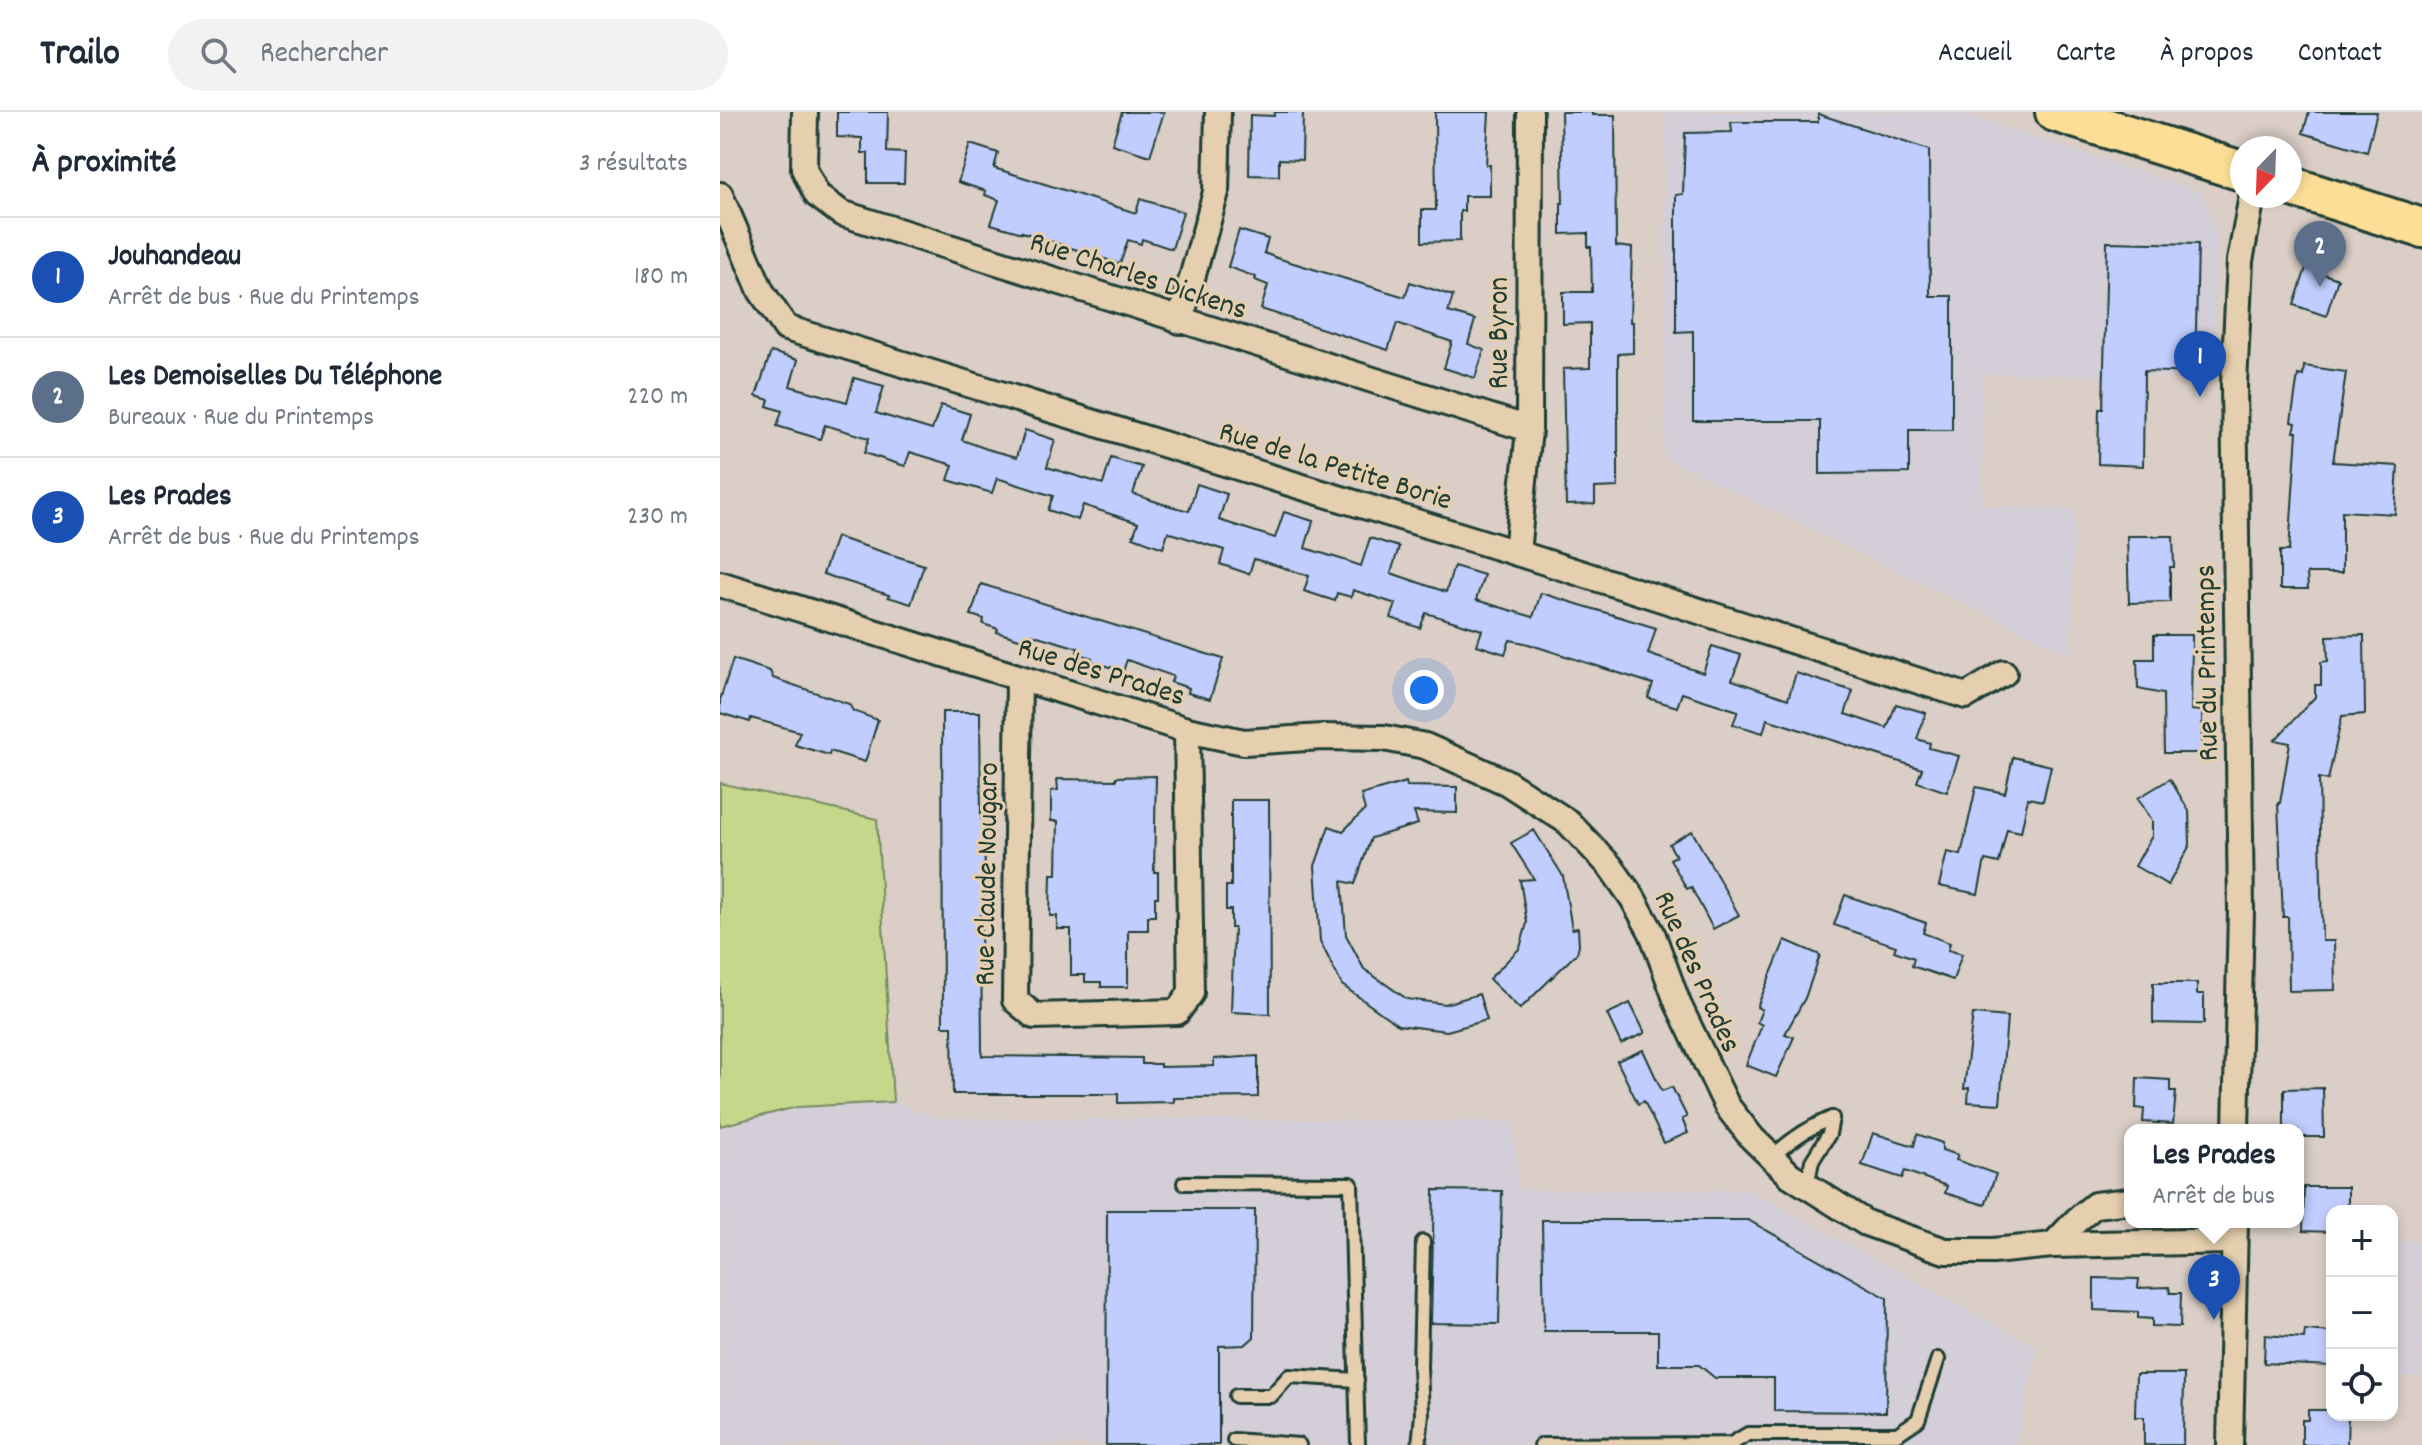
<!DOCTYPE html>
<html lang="fr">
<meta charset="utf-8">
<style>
:root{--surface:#fff;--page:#f2f2f3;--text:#1f2937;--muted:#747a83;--line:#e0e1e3;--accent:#b45309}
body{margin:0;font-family:Dekko,sans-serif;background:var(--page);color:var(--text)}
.controls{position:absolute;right:24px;bottom:24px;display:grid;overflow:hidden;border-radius:16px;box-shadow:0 4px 12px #0003}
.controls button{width:72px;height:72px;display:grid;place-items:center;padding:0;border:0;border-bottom:2px solid var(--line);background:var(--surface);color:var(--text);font:40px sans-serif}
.compass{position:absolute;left:1510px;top:24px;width:72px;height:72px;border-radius:50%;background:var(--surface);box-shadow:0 4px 12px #0003;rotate:203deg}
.you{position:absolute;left:704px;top:578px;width:28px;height:28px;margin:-20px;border:6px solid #fff;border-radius:50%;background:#1a73e8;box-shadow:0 0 0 12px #1a73e833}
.badge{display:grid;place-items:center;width:52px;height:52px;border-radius:50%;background:var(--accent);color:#fff;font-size:26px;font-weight:700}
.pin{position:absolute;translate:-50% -66px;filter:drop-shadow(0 2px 4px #0008)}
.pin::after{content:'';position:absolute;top:42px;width:28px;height:24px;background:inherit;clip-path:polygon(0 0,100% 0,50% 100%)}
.popup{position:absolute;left:1404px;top:1012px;width:180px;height:104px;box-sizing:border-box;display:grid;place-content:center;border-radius:16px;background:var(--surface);filter:drop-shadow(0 2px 6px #0005);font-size:26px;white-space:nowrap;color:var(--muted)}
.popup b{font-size:30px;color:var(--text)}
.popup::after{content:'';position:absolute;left:50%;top:100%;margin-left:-16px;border:16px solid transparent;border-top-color:var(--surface)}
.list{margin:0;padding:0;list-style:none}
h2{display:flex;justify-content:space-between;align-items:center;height:104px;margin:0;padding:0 32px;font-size:34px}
h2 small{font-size:26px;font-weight:400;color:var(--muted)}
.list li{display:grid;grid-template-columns:52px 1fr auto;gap:24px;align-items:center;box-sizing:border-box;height:120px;padding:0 32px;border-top:2px solid var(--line)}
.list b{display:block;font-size:30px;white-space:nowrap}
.list p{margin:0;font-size:26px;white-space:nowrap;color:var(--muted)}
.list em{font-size:26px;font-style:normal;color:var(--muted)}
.icon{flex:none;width:44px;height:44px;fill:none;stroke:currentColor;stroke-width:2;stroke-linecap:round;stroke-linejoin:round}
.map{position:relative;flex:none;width:1702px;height:1333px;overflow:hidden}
header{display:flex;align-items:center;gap:48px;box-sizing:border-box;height:112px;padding:0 40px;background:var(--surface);border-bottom:2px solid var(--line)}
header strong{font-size:38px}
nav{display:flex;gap:44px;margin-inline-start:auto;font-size:28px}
.search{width:560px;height:72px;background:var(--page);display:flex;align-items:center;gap:20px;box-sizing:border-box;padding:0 28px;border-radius:44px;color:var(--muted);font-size:30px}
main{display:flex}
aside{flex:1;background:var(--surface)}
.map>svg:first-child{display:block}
</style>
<header>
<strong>Trailo</strong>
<div class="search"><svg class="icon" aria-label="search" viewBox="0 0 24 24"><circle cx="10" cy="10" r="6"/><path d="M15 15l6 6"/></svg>Rechercher</div>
<nav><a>Accueil</a><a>Carte</a><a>À propos</a><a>Contact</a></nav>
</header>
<main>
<aside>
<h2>À proximité<small>3 résultats</small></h2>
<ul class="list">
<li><span class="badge" style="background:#1a4fb4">1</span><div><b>Jouhandeau</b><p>Arrêt de bus · Rue du Printemps</p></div><em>180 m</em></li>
<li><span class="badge" style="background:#5c6f8a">2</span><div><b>Les Demoiselles Du Téléphone</b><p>Bureaux · Rue du Printemps</p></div><em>220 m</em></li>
<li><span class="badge" style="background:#1a4fb4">3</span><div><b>Les Prades</b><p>Arrêt de bus · Rue du Printemps</p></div><em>230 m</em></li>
</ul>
</aside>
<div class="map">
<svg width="1702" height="1333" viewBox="0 0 1702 1333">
<rect width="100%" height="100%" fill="#dacec6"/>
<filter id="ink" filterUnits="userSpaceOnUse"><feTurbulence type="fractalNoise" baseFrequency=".0125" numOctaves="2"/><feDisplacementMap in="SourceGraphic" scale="16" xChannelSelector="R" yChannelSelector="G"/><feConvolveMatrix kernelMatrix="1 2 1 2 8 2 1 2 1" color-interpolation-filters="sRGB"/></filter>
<g filter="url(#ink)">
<g fill="#d3ced7">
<path d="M 945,0 L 1237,0 L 1482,80 L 1498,121 L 1492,266 L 1263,262 L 1262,393 L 1355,398 L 1351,543 L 944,346 Z"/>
<path d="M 173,990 L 217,1006 L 793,1009 L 799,1078 L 1029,1078 L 1318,1236 L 1296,1333 L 0,1333 L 0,1014 L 77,995 Z"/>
<path d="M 1672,1128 L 1702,1130 L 1702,1265 L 1672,1263 Z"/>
</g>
<path fill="#c6d78b" stroke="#728a60" stroke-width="2" d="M 0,671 L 157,707 L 173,990 L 77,995 L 0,1014 Z"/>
<g fill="#c2cdff" stroke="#1f3d34" stroke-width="2">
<path d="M 117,0 L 168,0 L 167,40 L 185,41 L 184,71 L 148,71 L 148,41 L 142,41 L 142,26 L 117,25 Z"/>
<path d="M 402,0 L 444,0 L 430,44 L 392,32 Z"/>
<path d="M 555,0 L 583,0 L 582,48 L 559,47 L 559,64 L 529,63 L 530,3 L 554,4 Z"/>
<path d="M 715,0 L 769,0 L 766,53 L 770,53 L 770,84 L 744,84 L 744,99 L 740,99 L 740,129 L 702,130 L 702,98 L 716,98 Z"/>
<path d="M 841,0 L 872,0 L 872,3 L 895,3 L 896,134 L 912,136 L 910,210 L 913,210 L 913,241 L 898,242 L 898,375 L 875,376 L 875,392 L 846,393 L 843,257 L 870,256 L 870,211 L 843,212 L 843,180 L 872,180 L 871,135 L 868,135 L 868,121 L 841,122 L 841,91 L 843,91 Z"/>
<path d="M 1589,0 L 1657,0 L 1647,40 L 1583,21 Z"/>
<path d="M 1098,2 L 1209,38 L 1210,184 L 1232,184 L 1232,318 L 1189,318 L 1189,361 L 1100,362 L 1100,309 L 973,309 L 973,219 L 956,220 L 956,83 L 963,82 L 965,21 L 1012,20 L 1011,10 L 1098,10 Z"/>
<path d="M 250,32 L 278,41 L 274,56 L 331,74 L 416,101 L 420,87 L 463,100 L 452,137 L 422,127 L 421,132 L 408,128 L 400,152 L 302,120 L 302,121 L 271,112 L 279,88 L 265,83 L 266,79 L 238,70 Z"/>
<path d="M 519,118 L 548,127 L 544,141 L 557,146 L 685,185 L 690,170 L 733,184 L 728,200 L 755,208 L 748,232 L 764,238 L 755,266 L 724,256 L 732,230 L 677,211 L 668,238 L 541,197 L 548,173 L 535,168 L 536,165 L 508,155 Z"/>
<path d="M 1387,130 L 1478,132 L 1475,261 L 1424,259 L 1423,354 L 1378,352 L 1379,297 L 1383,297 Z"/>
<path d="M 1586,156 L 1618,167 L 1606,204 L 1574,193 Z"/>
<path d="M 51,240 L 78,248 L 70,274 L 127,290 L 134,266 L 164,274 L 156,301 L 212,318 L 221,293 L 250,302 L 242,328 L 267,337 L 297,345 L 305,318 L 335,328 L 327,355 L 383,372 L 391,346 L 422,355 L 413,382 L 443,392 L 469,399 L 477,372 L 507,382 L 499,408 L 555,426 L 564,400 L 593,409 L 585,436 L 627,449 L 641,454 L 650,426 L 679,435 L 671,461 L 726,480 L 734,454 L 764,463 L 756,488 L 813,505 L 821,481 L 936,516 L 928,542 L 983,561 L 992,534 L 1021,543 L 1012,568 L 1068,587 L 1076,561 L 1133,579 L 1125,602 L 1167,616 L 1176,592 L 1206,601 L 1197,627 L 1210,631 L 1209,636 L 1239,644 L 1227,680 L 1197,670 L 1202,657 L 1047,607 L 1043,621 L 1013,612 L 1018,599 L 962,581 L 957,595 L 928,586 L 933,572 L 805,531 L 790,528 L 785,542 L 757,533 L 762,518 L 706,501 L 700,516 L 671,506 L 676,492 L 633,478 L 631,485 L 617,481 L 615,489 L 584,479 L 589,464 L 555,453 L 534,447 L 529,462 L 500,452 L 504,438 L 448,420 L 443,436 L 413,425 L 418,411 L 363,393 L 358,408 L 328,398 L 333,384 L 277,366 L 272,381 L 228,368 L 233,353 L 190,340 L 185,354 L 144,341 L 149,326 L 105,313 L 100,327 L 57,314 L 62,299 L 47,294 L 49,288 L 36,284 Z"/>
<path d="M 1584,254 L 1626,260 L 1613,350 L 1678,354 L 1675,402 L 1622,399 L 1622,461 L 1587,461 L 1588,477 L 1560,477 L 1560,439 L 1569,439 L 1577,320 L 1574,320 L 1576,311 L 1571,310 L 1578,263 L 1583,264 Z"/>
<path d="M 1407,424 L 1453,424 L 1454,455 L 1450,455 L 1450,490 L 1409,491 Z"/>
<path d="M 116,425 L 204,453 L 191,492 L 168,485 L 169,483 L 103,462 Z"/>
<path d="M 261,472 L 503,547 L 490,587 L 468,581 L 469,576 L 451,570 L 453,564 L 407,548 L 403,559 L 371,549 L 372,546 L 357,541 L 358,536 L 311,522 L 309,530 L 277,520 L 278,517 L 263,512 L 264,507 L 251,503 Z"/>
<path d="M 1434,523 L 1472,523 L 1471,598 L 1482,599 L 1482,641 L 1444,641 L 1443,582 L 1418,577 L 1417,547 L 1434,547 Z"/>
<path d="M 1644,523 L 1645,602 L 1622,604 L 1608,668 L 1599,666 L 1602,829 L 1614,829 L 1615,878 L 1569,879 L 1568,805 L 1563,805 L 1558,691 L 1560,691 L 1570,631 L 1555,628 L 1595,585 L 1595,573 L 1601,573 L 1601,550 L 1608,549 L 1607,524 Z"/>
<path d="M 13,547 L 50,559 L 53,566 L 129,592 L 133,599 L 158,608 L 145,650 L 110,639 L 109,643 L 75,633 L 80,620 L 31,606 L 30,610 L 0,601 L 0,588 Z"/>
<path d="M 222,600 L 260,600 L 261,707 L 264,707 L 265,769 L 264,802 L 261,802 L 262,944 L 422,946 L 422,952 L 440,952 L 440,955 L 494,954 L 494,947 L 538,944 L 538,985 L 454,986 L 454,990 L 398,991 L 398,982 L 233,982 L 232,914 L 223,914 Z"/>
<path d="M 1293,645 L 1331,654 L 1323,689 L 1308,686 L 1301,720 L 1287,717 L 1279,751 L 1265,748 L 1258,782 L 1219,774 L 1227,740 L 1241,743 L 1256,675 L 1285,681 Z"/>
<path d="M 436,664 L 434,760 L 438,760 L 438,785 L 435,785 L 435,804 L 428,804 L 428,818 L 408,818 L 408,875 L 381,875 L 381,870 L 365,870 L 365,863 L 351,863 L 351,817 L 337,817 L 337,804 L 330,804 L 331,762 L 337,762 L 338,709 L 331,709 L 331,679 L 338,678 L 337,667 L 396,668 L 396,665 Z"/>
<path d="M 1450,667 L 1469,699 L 1470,733 L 1448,773 L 1415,754 L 1432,724 L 1432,709 L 1418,686 Z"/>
<path d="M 686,670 L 687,674 L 737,675 L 737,701 L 694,700 L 698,712 L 651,726 L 635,772 L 622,769 L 626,823 L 644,857 L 687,887 L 725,892 L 759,882 L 767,908 L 727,919 L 678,913 L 622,873 L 600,829 L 595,754 L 609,714 L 623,719 L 645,698 L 641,683 Z"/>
<path d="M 511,688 L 549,688 L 550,902 L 511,900 L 514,816 L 511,816 L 511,798 L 506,798 L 506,774 L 511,774 Z"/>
<path d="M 814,718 L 843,764 L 852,817 L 858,816 L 859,833 L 857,841 L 800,897 L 769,867 L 800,836 L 807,811 L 800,768 L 814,767 L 791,731 Z"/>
<path d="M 972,719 L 1019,803 L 993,817 L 971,775 L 967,777 L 950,747 L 956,744 L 949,732 Z"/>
<path d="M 1125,783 L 1206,811 L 1203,821 L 1230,831 L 1228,838 L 1242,842 L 1233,868 L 1192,854 L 1194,846 L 1174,839 L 1176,834 L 1114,813 Z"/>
<path d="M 1065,828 L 1100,843 L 1085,886 L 1065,922 L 1074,925 L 1056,965 L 1026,953 L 1042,913 L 1037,910 L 1042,898 L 1037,895 Z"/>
<path d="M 1433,871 L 1477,871 L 1477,882 L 1484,882 L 1484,912 L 1433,911 Z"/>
<path d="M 910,891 L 925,921 L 901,932 L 887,902 Z"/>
<path d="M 1253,902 L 1287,905 L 1280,992 L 1248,990 L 1249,976 L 1244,977 Z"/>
<path d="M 923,938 L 942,979 L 952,975 L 967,1005 L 962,1007 L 968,1021 L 944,1031 L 924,989 L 918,992 L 897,949 Z"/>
<path d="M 1417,966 L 1450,968 L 1450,979 L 1456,979 L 1453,1012 L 1423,1010 L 1424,997 L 1416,996 Z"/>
<path d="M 1603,976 L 1604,1025 L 1578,1025 L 1578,1018 L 1564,1018 L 1564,977 Z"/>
<path d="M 1153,1021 L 1194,1034 L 1197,1022 L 1222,1031 L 1222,1038 L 1238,1043 L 1236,1048 L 1276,1062 L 1265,1093 L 1225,1081 L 1227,1074 L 1185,1059 L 1182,1066 L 1142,1053 Z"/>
<path d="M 1584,1075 L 1628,1075 L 1628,1099 L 1612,1099 L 1612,1120 L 1583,1119 Z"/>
<path d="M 714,1078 L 782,1079 L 779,1212 L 711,1211 Z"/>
<path d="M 387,1098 L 535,1098 L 534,1225 L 525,1233 L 499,1234 L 499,1333 L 386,1333 Z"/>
<path d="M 822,1108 L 1028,1108 L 1167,1186 L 1166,1300 L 1054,1299 L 1054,1266 L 995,1266 L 979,1253 L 938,1253 L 938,1219 L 824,1219 Z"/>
<path d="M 1374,1166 L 1419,1167 L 1418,1176 L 1449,1175 L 1450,1181 L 1461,1181 L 1460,1215 L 1432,1214 L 1432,1207 L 1418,1206 L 1418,1200 L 1374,1198 Z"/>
<path d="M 1585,1218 L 1612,1220 L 1612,1254 L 1544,1251 L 1545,1223 L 1584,1226 Z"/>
<path d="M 1416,1262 L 1464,1262 L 1463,1333 L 1424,1333 L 1424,1305 L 1415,1305 Z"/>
<path d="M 1588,1298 L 1612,1298 L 1612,1303 L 1628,1303 L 1627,1333 L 1582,1333 L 1582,1308 L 1588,1308 Z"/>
</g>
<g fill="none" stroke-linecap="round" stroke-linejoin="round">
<g stroke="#1f3d34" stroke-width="18">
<g id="lane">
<path d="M 1051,1046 C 1069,1029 1089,1015 1112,1006"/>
<path d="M 464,1071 L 631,1072 L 638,1333"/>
<path d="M 1087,1074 L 1092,1049 L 1109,1022 L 1112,1006"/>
<path d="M 516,1284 L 551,1284 L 569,1264 L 637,1268"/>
<path d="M 514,1328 L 579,1333"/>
<path d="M 699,1333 L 702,1302 L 700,1254 L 703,1130"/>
<path d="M 821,1333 L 1011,1332 L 1028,1322 L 1177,1322 L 1198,1308 L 1218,1247"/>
</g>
</g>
<g stroke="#1f3d34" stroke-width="30">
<g id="street">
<path d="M 85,0 L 84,57 L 97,83 L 121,101 L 809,317"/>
<path d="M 0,83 L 41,179 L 66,216 L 797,441 L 1246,584 L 1284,561"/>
<path d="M 460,209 L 496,80 L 498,0"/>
<path d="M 797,441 L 809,317 L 810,0"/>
<path d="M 0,472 L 467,618 L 524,630 L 602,625 L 664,626 L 705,634 L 786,670 L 848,710 L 890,754 L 912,785 L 932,821 L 958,892 L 1007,994 L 1032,1026 L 1070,1063 L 1146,1111 L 1225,1139 L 1273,1139 L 1333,1133 L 1514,1129"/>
<path d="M 299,566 L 295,888 L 314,904 L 457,900 L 471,881 L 467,618"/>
<path d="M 1516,1018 L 1521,798 L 1514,272 L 1520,149 L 1532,84"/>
<path d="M 1333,1133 L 1357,1108 L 1375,1093 L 1410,1089"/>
<path d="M 1510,1333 L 1515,1110"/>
</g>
</g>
<g stroke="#1f3d34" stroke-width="44">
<g id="primary">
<path d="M 1335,0 L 1522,59"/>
<path d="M 1570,74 L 1702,116"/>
</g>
</g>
<use href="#lane" stroke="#e5cfae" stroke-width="12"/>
<use href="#street" stroke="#e5cfae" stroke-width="24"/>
<use href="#primary" stroke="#fdde96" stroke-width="38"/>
</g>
</g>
<g text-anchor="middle" stroke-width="6" stroke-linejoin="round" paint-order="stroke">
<g font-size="30" fill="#1f3d34" stroke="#e5cfae">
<text transform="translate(419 162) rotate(18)" y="10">Rue Charles Dickens</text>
<text transform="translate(777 221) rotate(-90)" y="10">Rue Byron</text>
<text transform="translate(616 352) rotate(17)" y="10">Rue de la Petite Borie</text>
<text transform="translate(1485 551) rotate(-91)" y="10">Rue du Printemps</text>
<text transform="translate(382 558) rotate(17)" y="10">Rue des Prades</text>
<text transform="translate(265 762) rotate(-89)" y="10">Rue Claude Nougaro</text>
<text transform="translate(979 859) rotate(66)" y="10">Rue des Prades</text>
</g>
</g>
</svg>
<div class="controls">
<button>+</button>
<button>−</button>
<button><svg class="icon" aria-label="locate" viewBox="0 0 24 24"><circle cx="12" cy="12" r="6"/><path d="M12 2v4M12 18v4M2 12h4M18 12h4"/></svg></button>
</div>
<svg class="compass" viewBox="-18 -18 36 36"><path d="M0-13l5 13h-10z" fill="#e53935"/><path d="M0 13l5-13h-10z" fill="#747a83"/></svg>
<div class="you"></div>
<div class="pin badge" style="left:1480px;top:285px;background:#1a4fb4">1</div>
<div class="pin badge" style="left:1600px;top:175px;background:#5c6f8a">2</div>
<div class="pin badge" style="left:1494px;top:1208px;background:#1a4fb4">3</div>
<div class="popup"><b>Les Prades</b>Arrêt de bus</div>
</div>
</main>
